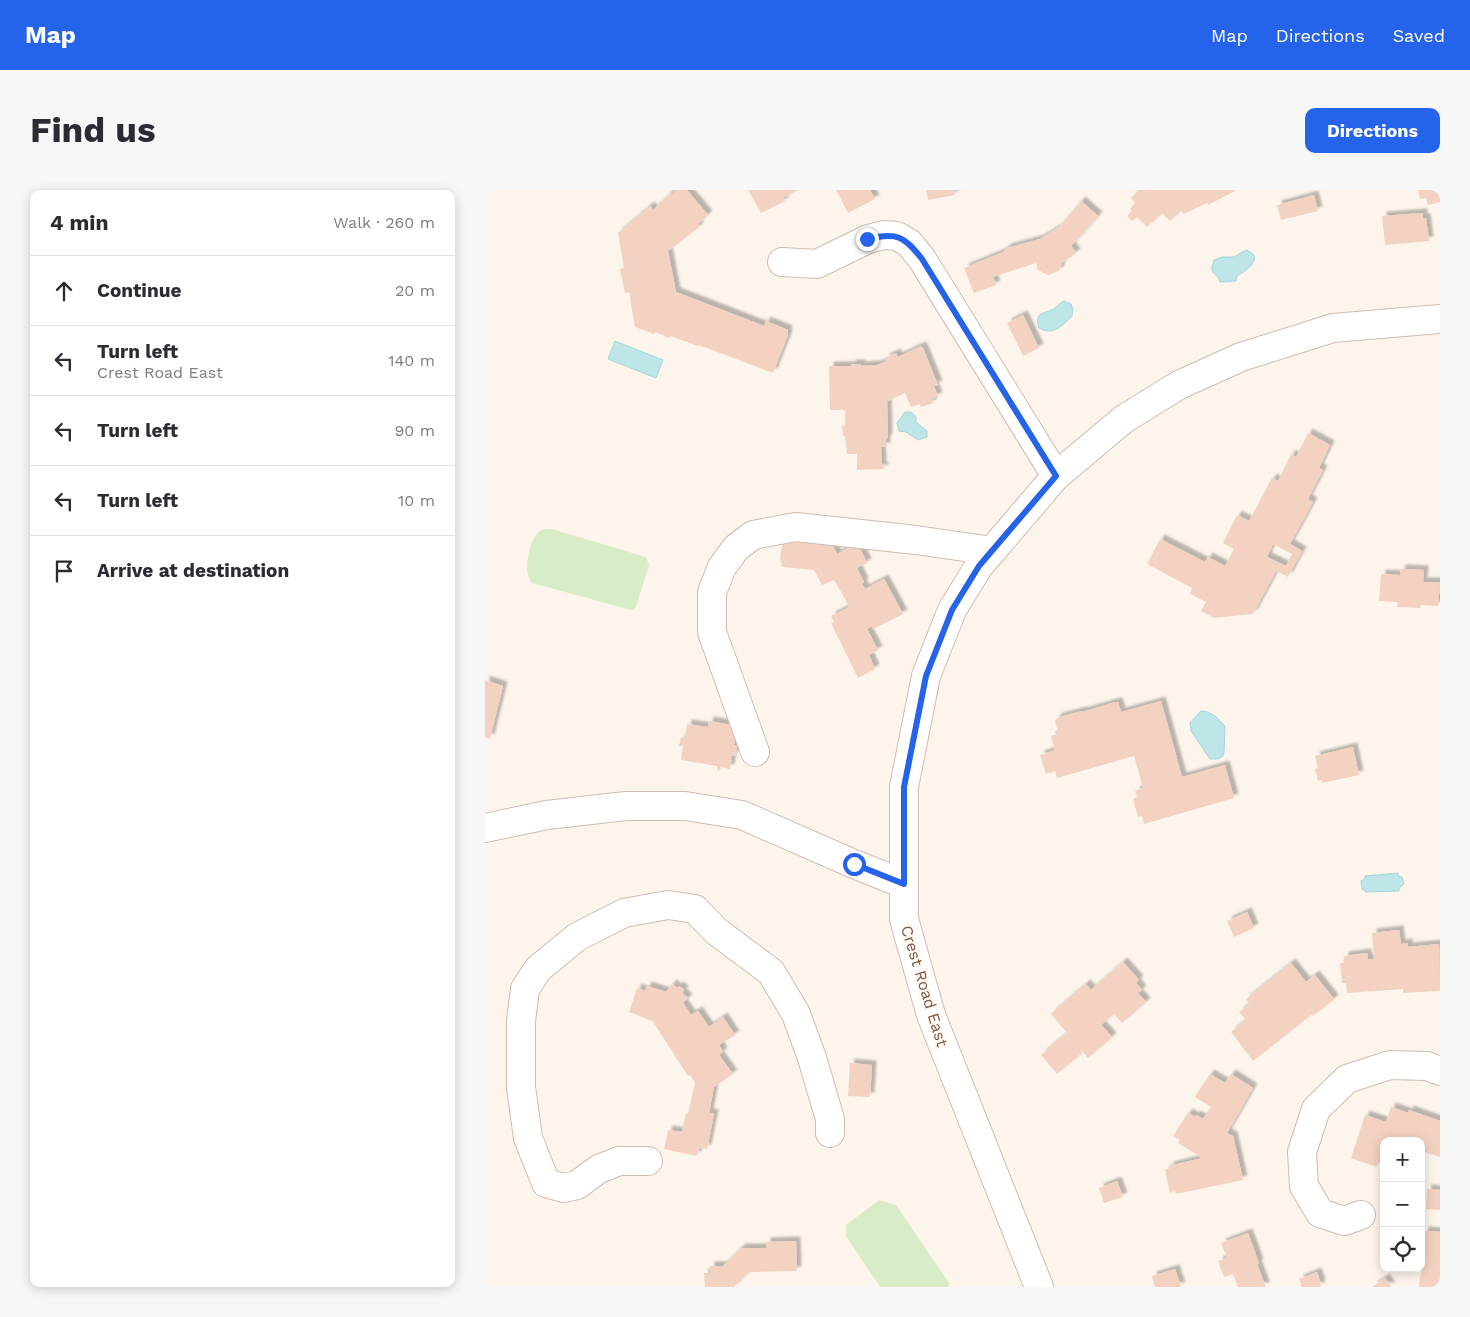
<!DOCTYPE html>
<meta charset="utf-8">
<style>
:root{--surface:#fff;--page:#f7f7f7;--text:#2b2b33;--muted:#7c7c81;--line:#e1e1e2;--accent:#2563eb}
body{margin:0;font-family:"Work Sans",sans-serif;background:var(--page);color:var(--text)}
.controls{position:absolute;right:15px;bottom:15px;display:grid;overflow:hidden;border-radius:10px;box-shadow:0 2px 12px #0003}
.controls button{width:45px;height:45px;display:grid;place-items:center;padding:0;border:0;border-bottom:1px solid var(--line);background:var(--surface);color:var(--text);font:25px sans-serif}
.stop{position:absolute;width:15px;height:15px;margin:-11px;border:4px solid #2563eb;border-radius:50%;background:#fff}
.stop.end{background:#2563eb;border-color:#fff;box-shadow:0 1px 5px #0008}
.list{margin:0;padding:0;list-style:none}
h2{display:flex;justify-content:space-between;align-items:center;height:65px;margin:0;padding:0 20px;font-size:21px}
h2 small{font-size:16px;font-weight:400;color:var(--muted)}
.list li{display:grid;grid-template-columns:32px 1fr auto;gap:15px;align-items:center;box-sizing:border-box;height:70px;padding:0 20px;border-top:1px solid var(--line)}
.list b{display:block;font-size:19px;white-space:nowrap}
.list p{margin:0;font-size:16px;white-space:nowrap;color:var(--muted)}
.list em{font-size:16px;font-style:normal;color:var(--muted)}
.icon{flex:none;width:28px;height:28px;fill:none;stroke:currentColor;stroke-width:2;stroke-linecap:round;stroke-linejoin:round}
.map{position:relative;flex:none;width:955px;height:1097px;overflow:hidden;border-radius:10px}
header{display:flex;align-items:center;gap:30px;box-sizing:border-box;height:70px;padding:0 25px;background:var(--accent);color:#fff}
header strong{font-size:24px}
nav{display:flex;gap:28px;margin-inline-start:auto;font-size:18px}
.intro{display:flex;align-items:center;justify-content:space-between;box-sizing:border-box;height:120px;padding:0 30px}
h1{margin:0;font-size:35px}
.button{padding:12px 22px;border-radius:10px;background:var(--accent);color:#fff;font-size:18px;font-weight:700}
main{display:flex;gap:30px;padding:0 30px}
aside{flex:1;background:var(--surface);border-radius:10px;box-shadow:0 2px 12px #0003}
.map>svg:first-child{display:block}
</style>
<header>
<strong>Map</strong>
<nav><a>Map</a><a>Directions</a><a>Saved</a></nav>
</header>
<div class="intro"><h1>Find us</h1><a class="button">Directions</a></div>
<main>
<aside>
<h2>4 min<small>Walk · 260 m</small></h2>
<ul class="list">
<li><svg class="icon" aria-label="ahead" viewBox="0 0 24 24"><path d="M12 20V5M6 11l6-6 6 6"/></svg><div><b>Continue</b></div><em>20 m</em></li>
<li><svg class="icon" aria-label="left" viewBox="0 0 24 24"><path d="M17 20v-9H6M10 6l-5 5 5 5"/></svg><div><b>Turn left</b><p>Crest Road East</p></div><em>140 m</em></li>
<li><svg class="icon" aria-label="left" viewBox="0 0 24 24"><path d="M17 20v-9H6M10 6l-5 5 5 5"/></svg><div><b>Turn left</b></div><em>90 m</em></li>
<li><svg class="icon" aria-label="left" viewBox="0 0 24 24"><path d="M17 20v-9H6M10 6l-5 5 5 5"/></svg><div><b>Turn left</b></div><em>10 m</em></li>
<li><svg class="icon" aria-label="arrive" viewBox="0 0 24 24"><path d="M6 21V4h12l-3 4 3 4H6"/></svg><div><b>Arrive at destination</b></div></li>
</ul>
</aside>
<div class="map">
<svg width="955" height="1097" viewBox="0 0 955 1097">
<defs>
<filter id="shadow"><feDropShadow dx="4.5" dy="-4.5" stdDeviation="1" flood-color="#0004"/></filter>
</defs>
<rect width="100%" height="100%" fill="#fdf5eb"/>
<g fill="#d9ecc8">
<path d="M 67,339 L 161,367 L 164,375 L 151,417 L 146,420 L 47,393 C 37,385 44,348 55,341 C 58,339 63,339 67,339 Z"/>
<path d="M 394,1010 L 411,1015 L 464,1093 L 463,1097 L 395,1097 L 361,1046 L 361,1035 Z"/>
</g>
<g fill="#bee5e8" stroke="#a4d6da">
<path d="M 761,60 C 781,67 761,81 752,86 L 751,91 L 735,92 L 733,87 L 727,81 L 727,76 L 729,70 L 737,67 L 749,67 Z"/>
<path d="M 579,111 L 586,114 L 588,120 L 587,126 C 577,136 568,146 554,138 C 549,121 559,124 569,119 C 573,116 574,113 579,111 Z"/>
<path d="M 130,151 L 178,170 L 171,188 L 123,169 Z"/>
<path d="M 420,222 L 426,222 L 431,227 L 431,232 L 442,241 L 442,247 L 433,250 L 421,242 L 414,241 L 412,233 Z"/>
<path d="M 716,521 C 727,521 733,529 740,536 L 739,563 L 737,567 L 733,569 L 725,569 L 706,541 L 705,533 Z"/>
<path d="M 913,683 L 913,686 L 917,687 L 919,694 L 914,698 L 914,701 L 880,702 L 880,700 L 877,699 L 876,691 L 880,689 L 880,686 Z"/>
</g>
<g fill="#f3d2c2" fill-rule="evenodd" filter="url(#shadow)">
<path d="M 192,0 L 202,0 L 223,25 L 213,34 L 214,37 L 183,61 L 191,102 L 279,136 L 281,131 L 303,140 L 302,144 L 303,145 L 288,183 L 214,155 L 213,156 L 185,146 L 184,148 L 170,142 L 169,144 L 150,137 L 144,102 L 140,103 L 135,79 L 139,78 L 133,43 L 165,16 L 168,20 L 185,4 L 186,5 Z"/>
<path d="M 263,0 L 313,0 L 298,8 L 300,11 L 276,23 Z"/>
<path d="M 351,0 L 385,0 L 390,9 L 363,23 Z"/>
<path d="M 441,0 L 469,0 L 470,5 L 443,10 Z"/>
<path d="M 655,0 L 749,0 L 750,1 L 723,15 L 722,13 L 699,24 L 696,21 L 685,31 L 677,23 L 662,37 L 652,27 L 647,31 L 642,26 L 647,21 L 645,19 L 650,13 L 646,8 Z"/>
<path d="M 933,0 L 955,0 L 955,12 L 943,15 L 941,8 L 935,9 Z"/>
<path d="M 829,5 L 833,21 L 796,30 L 792,15 Z"/>
<path d="M 596,11 L 613,26 L 586,56 L 591,63 L 577,73 L 574,81 L 563,85 L 553,80 L 551,73 L 508,87 L 511,95 L 489,103 L 479,78 L 518,62 L 522,58 L 555,49 L 574,37 Z"/>
<path d="M 938,23 L 938,28 L 941,28 L 944,51 L 900,55 L 897,26 Z"/>
<path d="M 538,125 L 554,158 L 538,166 L 522,133 Z"/>
<path d="M 436,156 L 438,158 L 453,195 L 449,196 L 453,207 L 446,209 L 448,213 L 436,217 L 435,214 L 426,217 L 420,203 L 402,211 L 403,247 L 401,250 L 401,257 L 396,257 L 397,276 L 399,276 L 399,279 L 372,280 L 372,264 L 362,264 L 360,246 L 358,246 L 357,236 L 360,236 L 360,220 L 345,220 L 344,176 L 367,176 L 366,174 L 376,174 L 376,176 L 392,175 L 402,171 L 400,168 L 411,163 L 413,167 Z"/>
<path d="M 823,243 L 845,255 L 834,278 L 838,280 L 823,309 L 828,312 L 805,354 L 817,361 L 803,387 L 791,381 L 768,424 L 729,428 L 716,421 L 721,412 L 705,404 L 707,398 L 662,374 L 675,349 L 720,372 L 723,367 L 740,376 L 749,359 L 738,353 L 752,325 L 764,331 L 787,288 L 793,291 L 806,264 L 811,267 ZM 788,354 L 807,364 L 801,376 L 782,367 Z"/>
<path d="M 298,350 L 347,355 L 352,364 L 369,355 L 372,356 L 376,360 L 382,373 L 372,378 L 379,392 L 377,394 L 380,399 L 399,389 L 418,424 L 388,439 L 387,436 L 382,439 L 393,460 L 384,465 L 390,479 L 373,488 L 346,433 L 349,432 L 346,426 L 364,417 L 359,407 L 349,390 L 337,395 L 329,380 L 297,377 L 295,368 Z"/>
<path d="M 916,379 L 939,380 L 938,392 L 955,392 L 953,416 L 936,415 L 935,418 L 912,417 L 913,412 L 894,411 L 896,384 L 915,385 Z"/>
<path d="M 0,490 L 18,496 L 5,549 L 0,547 Z"/>
<path d="M 676,511 L 697,587 L 740,575 L 749,608 L 659,634 L 657,626 L 653,627 L 648,609 L 652,607 L 650,601 L 658,598 L 649,566 L 572,588 L 570,581 L 561,584 L 555,565 L 570,560 L 566,546 L 573,544 L 570,530 L 574,527 L 597,521 L 597,522 L 627,513 L 633,512 L 636,522 Z"/>
<path d="M 224,531 L 247,535 L 246,541 L 251,542 L 249,555 L 252,555 L 250,566 L 247,565 L 245,579 L 236,577 L 235,581 L 232,580 L 232,576 L 196,570 L 198,556 L 194,556 L 196,547 L 200,548 L 202,534 L 223,537 Z"/>
<path d="M 868,557 L 874,585 L 837,593 L 837,590 L 833,591 L 830,579 L 833,578 L 830,566 Z"/>
<path d="M 762,722 L 769,738 L 749,747 L 742,731 Z"/>
<path d="M 914,740 L 916,754 L 923,753 L 923,757 L 954,754 L 955,801 L 918,803 L 918,799 L 862,803 L 861,793 L 857,793 L 855,773 L 859,773 L 859,766 L 882,763 L 883,769 L 889,769 L 887,743 Z"/>
<path d="M 638,772 L 654,790 L 651,793 L 657,800 L 653,803 L 661,812 L 637,833 L 629,824 L 616,835 L 627,847 L 603,868 L 598,862 L 572,884 L 556,865 L 582,843 L 566,824 L 601,794 L 606,800 Z"/>
<path d="M 806,773 L 821,792 L 830,785 L 849,809 L 828,826 L 827,824 L 768,871 L 746,842 L 761,830 L 754,822 L 765,814 L 761,809 Z"/>
<path d="M 187,794 L 192,798 L 194,796 L 199,800 L 197,803 L 203,808 L 198,813 L 206,825 L 213,821 L 224,837 L 238,827 L 250,845 L 234,855 L 238,862 L 234,865 L 248,884 L 229,897 L 224,923 L 229,924 L 222,959 L 214,958 L 212,966 L 179,959 L 183,940 L 197,942 L 201,923 L 203,924 L 210,893 L 205,885 L 203,886 L 168,832 L 170,832 L 144,822 L 152,798 L 160,801 L 162,796 L 181,802 Z"/>
<path d="M 365,873 L 387,875 L 385,907 L 363,906 Z"/>
<path d="M 725,884 L 740,893 L 746,884 L 768,898 L 742,943 L 748,946 L 758,990 L 691,1004 L 690,1001 L 685,1003 L 680,980 L 685,978 L 684,976 L 717,968 L 693,953 L 695,950 L 688,946 L 703,923 L 710,927 L 711,925 L 718,929 L 726,917 L 710,907 Z"/>
<path d="M 906,917 L 923,923 L 924,920 L 955,931 L 955,967 L 936,961 L 936,951 L 901,949 L 899,951 L 899,957 L 892,977 L 866,968 L 880,925 L 901,932 Z"/>
<path d="M 632,991 L 638,1007 L 619,1013 L 614,998 Z"/>
<path d="M 942,999 L 955,1000 L 955,1020 L 941,1019 Z"/>
<path d="M 939,1041 L 955,1042 L 955,1097 L 934,1097 L 935,1085 L 936,1085 Z"/>
<path d="M 763,1043 L 774,1073 L 772,1074 L 780,1095 L 780,1097 L 753,1097 L 748,1084 L 739,1087 L 733,1071 L 742,1068 L 736,1053 Z"/>
<path d="M 311,1051 L 312,1081 L 263,1082 L 249,1097 L 220,1097 L 219,1083 L 225,1083 L 225,1076 L 238,1076 L 256,1058 L 281,1058 L 281,1052 Z"/>
<path d="M 690,1079 L 696,1097 L 670,1097 L 667,1086 Z"/>
<path d="M 832,1082 L 836,1094 L 835,1094 L 836,1097 L 817,1097 L 814,1089 Z"/>
<path d="M 900,1088 L 906,1097 L 887,1097 Z"/>
</g>
<g fill="none" stroke-linecap="round" stroke-linejoin="round">
<g stroke="#d0bbaf" stroke-width="30">
<g id="minor">
<path d="M 297,72 L 332,74 L 383,49 L 399,45 L 412,46 L 424,53 L 437,69 L 571,286"/>
<path d="M 270,562 L 227,442 L 227,402 L 237,377 L 251,358 L 268,345 L 311,337 L 431,350 L 507,361"/>
<path d="M 0,638 L 62,625 L 141,616 L 200,616 L 257,625 L 369,674 L 419,694"/>
<path d="M 163,971 L 134,971 L 114,979 L 92,995 L 79,998 L 61,993 L 43,948 L 36,897 L 36,831 L 40,799 L 53,779 L 92,747 L 139,723 L 183,715 L 210,719 L 231,741 L 286,782 L 311,824 L 327,868 L 345,929 L 345,943"/>
<path d="M 876,1025 L 859,1031 L 835,1023 L 819,996 L 817,962 L 831,919 L 862,889 L 905,875 L 942,876 L 955,881"/>
<path d="M 554,1097 L 446,825 L 419,729 L 419,597 L 441,486 L 467,420 L 494,376 L 571,286 L 639,229 L 694,195 L 756,167 L 848,138 L 955,129"/>
</g>
</g>
<use href="#minor" stroke="#fff" stroke-width="28"/>
</g>
<g fill="none" stroke-linecap="round" stroke-linejoin="round">
<path stroke="#2563eb" stroke-width="6" d="M 369,674 L 419,694 L 419,597 L 441,486 L 467,420 L 494,376 L 571,286 L 437,69 C 419,46 412,42 382,49"/>
</g>
<g text-anchor="middle" stroke-width="5" stroke-linejoin="round" paint-order="stroke">
<g font-size="16" fill="#79594c" stroke="#fff9f2">
<text transform="translate(440 796) rotate(73)" y="6">Crest Road East</text>
</g>
</g>
</svg>
<div class="controls">
<button>+</button>
<button>−</button>
<button><svg class="icon" aria-label="locate" viewBox="0 0 24 24"><circle cx="12" cy="12" r="6"/><path d="M12 2v4M12 18v4M2 12h4M18 12h4"/></svg></button>
</div>
<div class="stop" style="left:369px;top:674px"></div>
<div class="stop end" style="left:382px;top:49px"></div>
</div>
</main>
